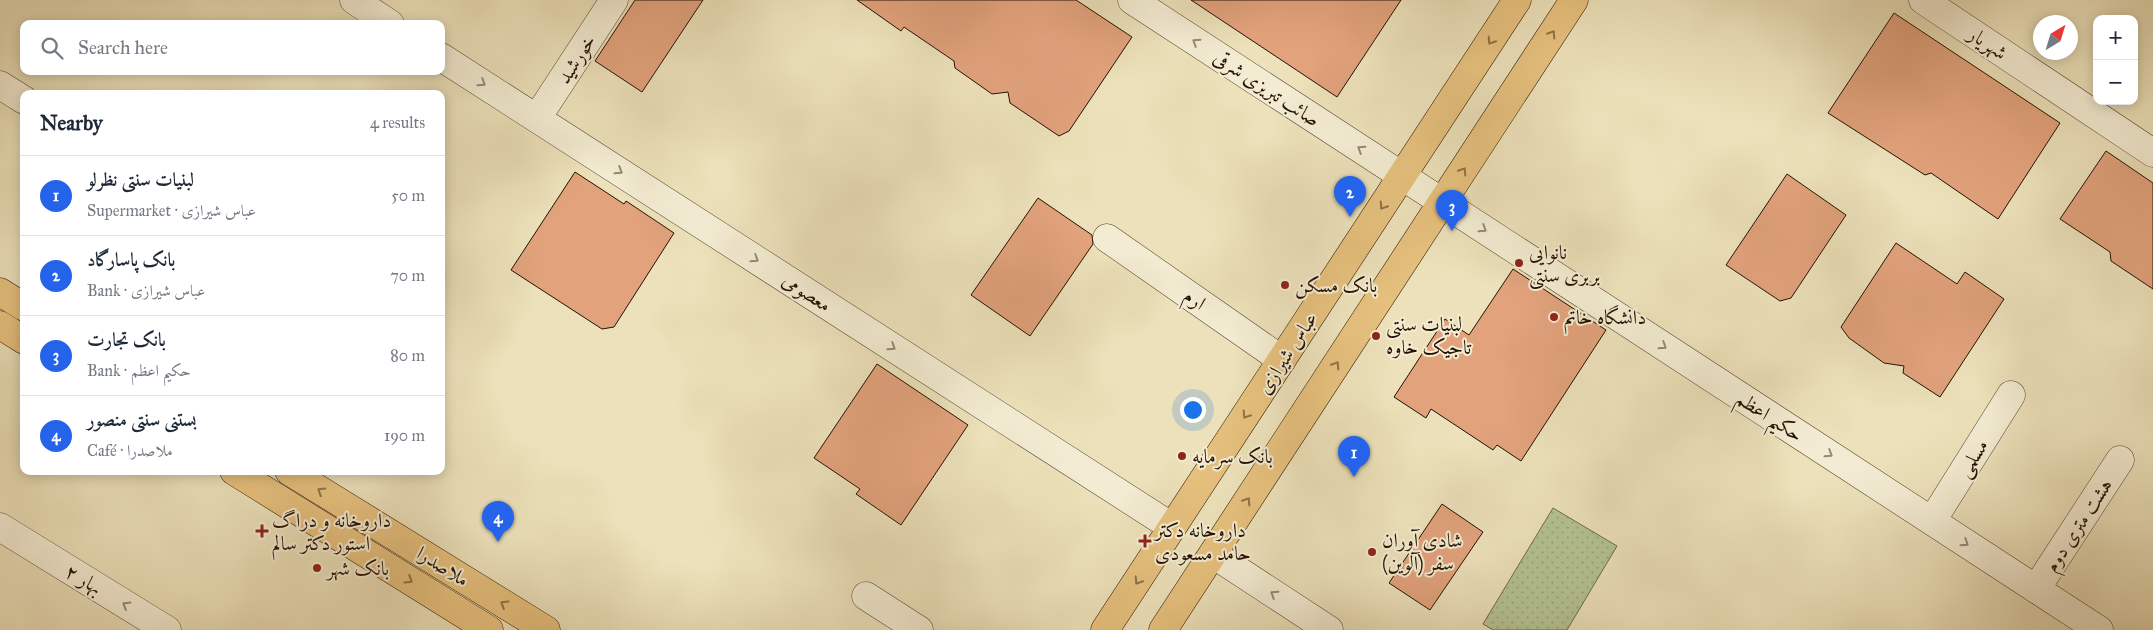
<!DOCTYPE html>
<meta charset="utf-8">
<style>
:root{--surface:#fff;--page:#f6f6f7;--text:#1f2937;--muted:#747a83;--line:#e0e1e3;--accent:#2563eb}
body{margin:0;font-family:"IM FELL Great Primer",Amiri,serif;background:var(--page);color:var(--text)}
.controls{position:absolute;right:15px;top:15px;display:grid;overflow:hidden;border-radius:10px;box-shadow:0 2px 12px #0003}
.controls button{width:45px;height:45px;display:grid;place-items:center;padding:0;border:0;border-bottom:1px solid var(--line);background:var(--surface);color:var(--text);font:25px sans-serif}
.compass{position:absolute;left:2033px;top:15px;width:45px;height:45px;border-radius:50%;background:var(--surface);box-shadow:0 2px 12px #0003;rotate:38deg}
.you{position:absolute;left:1192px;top:409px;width:18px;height:18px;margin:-12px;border:4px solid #fff;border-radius:50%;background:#1a73e8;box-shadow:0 0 0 8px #1a73e833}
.badge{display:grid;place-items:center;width:32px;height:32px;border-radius:50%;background:var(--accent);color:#fff;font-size:16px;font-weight:700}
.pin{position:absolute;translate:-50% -41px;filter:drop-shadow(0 1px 2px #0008)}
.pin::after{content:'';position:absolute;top:26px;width:18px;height:15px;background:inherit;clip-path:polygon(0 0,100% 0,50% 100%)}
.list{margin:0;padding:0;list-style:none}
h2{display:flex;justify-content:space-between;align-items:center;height:65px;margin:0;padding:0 20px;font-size:21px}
h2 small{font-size:16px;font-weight:400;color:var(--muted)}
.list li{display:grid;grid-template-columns:32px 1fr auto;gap:15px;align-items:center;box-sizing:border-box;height:80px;padding:0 20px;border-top:1px solid var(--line)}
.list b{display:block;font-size:19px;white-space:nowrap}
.list p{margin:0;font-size:16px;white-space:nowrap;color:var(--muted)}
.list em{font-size:16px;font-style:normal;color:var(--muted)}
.icon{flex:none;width:28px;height:28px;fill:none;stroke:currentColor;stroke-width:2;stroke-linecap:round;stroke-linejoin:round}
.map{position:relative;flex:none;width:2153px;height:630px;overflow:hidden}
.search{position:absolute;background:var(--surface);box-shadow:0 2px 12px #0003;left:20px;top:20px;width:425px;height:55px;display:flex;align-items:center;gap:12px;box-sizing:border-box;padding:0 18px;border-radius:10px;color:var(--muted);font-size:19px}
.panel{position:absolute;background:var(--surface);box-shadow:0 2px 12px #0003;left:20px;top:90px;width:425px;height:385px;border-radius:10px}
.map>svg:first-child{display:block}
</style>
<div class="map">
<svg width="2153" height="630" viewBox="0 0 2153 630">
<defs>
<pattern id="park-dots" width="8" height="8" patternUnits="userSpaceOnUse" patternTransform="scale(1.25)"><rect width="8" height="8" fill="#b4c392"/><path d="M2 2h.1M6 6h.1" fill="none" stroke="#9ba67c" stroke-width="1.8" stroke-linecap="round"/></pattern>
</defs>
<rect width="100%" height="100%" fill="#ece1ba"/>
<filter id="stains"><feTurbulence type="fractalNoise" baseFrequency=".004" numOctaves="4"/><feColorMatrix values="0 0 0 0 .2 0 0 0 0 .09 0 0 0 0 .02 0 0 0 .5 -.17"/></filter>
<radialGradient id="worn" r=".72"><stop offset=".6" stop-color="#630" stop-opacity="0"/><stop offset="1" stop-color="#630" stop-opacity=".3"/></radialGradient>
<path fill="url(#park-dots)" stroke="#6c6a4a" d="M 1553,508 L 1617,546 L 1567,630 L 1493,630 L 1483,624 Z"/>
<g fill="#e1a27c" stroke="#251101">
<path d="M 635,0 L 703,0 L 642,92 L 595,61 Z"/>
<path d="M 857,0 L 1076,0 L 1132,37 L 1069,131 L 1059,136 L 1010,103 L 1008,92 L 992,94 L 955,68 L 954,61 L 904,27 L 901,31 Z"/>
<path d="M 1191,0 L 1401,0 L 1337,97 Z"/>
<path d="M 1894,13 L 2060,123 L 1998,219 L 1931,173 L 1925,175 L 1828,113 Z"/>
<path d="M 2106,151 L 2153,183 L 2153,289 L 2111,261 L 2110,252 L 2060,219 Z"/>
<path d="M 575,172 L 624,204 L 626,201 L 674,233 L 614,327 L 602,329 L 511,270 Z"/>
<path d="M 1787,174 L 1846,215 L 1791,298 L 1780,301 L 1726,265 Z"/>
<path d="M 1038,198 L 1092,235 L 1093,244 L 1030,336 L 971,295 Z"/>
<path d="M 1896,243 L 1957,284 L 1965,272 L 2004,299 L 1940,397 L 1903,373 L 1904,366 L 1884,363 L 1849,338 L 1841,327 Z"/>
<path d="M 1513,269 L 1606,330 L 1521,461 L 1497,445 L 1493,450 L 1431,409 L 1426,418 L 1394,397 L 1445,319 L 1469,335 Z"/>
<path d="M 877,364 L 968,425 L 901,525 L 856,494 L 860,489 L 814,458 Z"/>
<path d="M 1442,504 L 1483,532 L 1430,610 L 1389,583 Z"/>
</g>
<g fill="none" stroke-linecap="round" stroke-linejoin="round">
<g stroke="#57452f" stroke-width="29">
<g id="minor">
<path d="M 354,0 L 390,24"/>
<path d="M 1132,0 L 2099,630"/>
<path d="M 1923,0 L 2153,153"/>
<path d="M 441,57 L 1172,527"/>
<path d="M 0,85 L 24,100"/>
<path d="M 537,118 L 614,0"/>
<path d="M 1107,238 L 1282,360"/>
<path d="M 1932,521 L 2011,395"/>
<path d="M 0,527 L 167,630"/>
<path d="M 1213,554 L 1329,630"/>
<path d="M 2036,589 L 2120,460"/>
<path d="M 866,596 L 919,630"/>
</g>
</g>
<g stroke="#251101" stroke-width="29">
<g id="major">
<path d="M 0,292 L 24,307"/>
<path d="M 0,325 L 24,340"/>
<path d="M 234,471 L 489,630"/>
<path d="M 289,471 L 546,630"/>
<path d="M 1105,630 L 1517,0"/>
<path d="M 1163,630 L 1574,0"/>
</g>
</g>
<use href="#minor" stroke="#f3ecd2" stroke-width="28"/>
<use href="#major" stroke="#e6c07d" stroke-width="28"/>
</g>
<defs><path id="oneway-chevron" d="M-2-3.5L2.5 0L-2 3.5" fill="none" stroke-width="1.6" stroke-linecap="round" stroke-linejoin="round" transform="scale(1.25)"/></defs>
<g stroke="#8f7145">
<use href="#oneway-chevron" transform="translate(1552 34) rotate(-57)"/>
<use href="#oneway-chevron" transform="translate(1491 41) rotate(123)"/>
<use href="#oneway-chevron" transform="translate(1463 171) rotate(-57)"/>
<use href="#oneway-chevron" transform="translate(1383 206) rotate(123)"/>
<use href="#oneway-chevron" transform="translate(1336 365) rotate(-57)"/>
<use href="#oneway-chevron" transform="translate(1246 415) rotate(123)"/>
<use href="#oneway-chevron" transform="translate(321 491) rotate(-148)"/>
<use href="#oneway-chevron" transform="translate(1247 501) rotate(-57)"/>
<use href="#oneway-chevron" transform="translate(409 580) rotate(32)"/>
<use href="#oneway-chevron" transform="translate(1138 581) rotate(123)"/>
<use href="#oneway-chevron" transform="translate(504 604) rotate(-148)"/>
</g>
<g stroke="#968974">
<use href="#oneway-chevron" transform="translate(1196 42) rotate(-147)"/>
<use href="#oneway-chevron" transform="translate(482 83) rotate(33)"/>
<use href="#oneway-chevron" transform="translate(1361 149) rotate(-147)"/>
<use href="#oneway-chevron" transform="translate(619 171) rotate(33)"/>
<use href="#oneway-chevron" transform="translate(1483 229) rotate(33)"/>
<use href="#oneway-chevron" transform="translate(755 259) rotate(33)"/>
<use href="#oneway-chevron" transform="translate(1663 346) rotate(33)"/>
<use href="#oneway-chevron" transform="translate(892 347) rotate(33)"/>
<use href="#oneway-chevron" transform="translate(1829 454) rotate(33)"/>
<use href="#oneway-chevron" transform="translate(1965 543) rotate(33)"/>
<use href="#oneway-chevron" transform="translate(1274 594) rotate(-147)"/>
<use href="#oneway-chevron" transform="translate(126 605) rotate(-149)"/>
</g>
<g fill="#8f2418" stroke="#f3ecd2" stroke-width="2">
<circle cx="1519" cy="263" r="5"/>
<circle cx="1285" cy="285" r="5"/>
<circle cx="1554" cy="317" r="5"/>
<circle cx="1376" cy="336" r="5"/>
<circle cx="1182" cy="456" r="5"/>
<path d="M259.5 523.5h5v5h5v5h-5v5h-5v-5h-5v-5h5z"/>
<path d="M1142.5 533.5h5v5h5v5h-5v5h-5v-5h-5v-5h5z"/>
<circle cx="1372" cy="552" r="5"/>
<circle cx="317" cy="568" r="5"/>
</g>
<g text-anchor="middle" stroke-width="4" stroke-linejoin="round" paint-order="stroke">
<g font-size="20" fill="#251101" stroke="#f3ecd2">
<text transform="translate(1988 43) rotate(34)" y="7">شهریار</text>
<text transform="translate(576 59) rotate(-57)" y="7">خورشید</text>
<text transform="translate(1267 88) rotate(33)" y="7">صائب تبریزی شرقی</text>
<text transform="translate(807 292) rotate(33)" y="7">معصومی</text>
<text transform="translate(1195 299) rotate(35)" y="7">ارم</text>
<text transform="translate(1287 353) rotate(-57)" y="7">عباس شیرازی</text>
<text transform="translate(1770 416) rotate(33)" y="7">حکیم اعظم</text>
<text transform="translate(1972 458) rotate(-58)" y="7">مسلمی</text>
<text transform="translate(2078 525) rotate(-57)" y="7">هشت متری دوم</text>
<text transform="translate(443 566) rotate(32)" y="7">ملاصدرا</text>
<text transform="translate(84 579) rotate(31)" y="7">بهار ۲</text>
</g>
<g font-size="20" fill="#251101" stroke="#f3ecd2" text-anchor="start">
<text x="1529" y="259">نانوایی<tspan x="1529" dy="23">بربری سنتی</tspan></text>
<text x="1295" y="292">بانک مسکن</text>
<text x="1564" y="324">دانشگاه خاتم</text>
<text x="1386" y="331">لبنیات سنتی<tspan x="1386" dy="23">تاجیک خاوه</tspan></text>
<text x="1192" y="463">بانک سرمایه</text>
<text x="272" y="527">داروخانه و دراگ<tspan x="272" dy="23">استور دکتر سالم</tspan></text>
<text x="1155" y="537">داروخانه دکتر<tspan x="1155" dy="23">حامد مسعودی</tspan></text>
<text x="1382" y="547">شادی آوران<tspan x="1382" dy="23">سفر (آلوین)</tspan></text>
<text x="327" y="575">بانک شهر</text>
</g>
</g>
<rect width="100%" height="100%" filter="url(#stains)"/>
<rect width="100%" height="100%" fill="url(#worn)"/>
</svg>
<div class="controls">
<button>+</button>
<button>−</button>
</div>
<svg class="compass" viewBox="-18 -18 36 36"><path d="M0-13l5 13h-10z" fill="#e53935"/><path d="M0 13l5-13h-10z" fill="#747a83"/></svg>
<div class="you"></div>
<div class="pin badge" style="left:1354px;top:477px">1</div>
<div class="pin badge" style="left:1350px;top:217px">2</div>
<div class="pin badge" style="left:1452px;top:231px">3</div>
<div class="pin badge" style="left:498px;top:542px">4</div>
<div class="search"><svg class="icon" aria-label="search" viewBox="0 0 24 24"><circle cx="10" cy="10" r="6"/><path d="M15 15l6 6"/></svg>Search here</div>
<section class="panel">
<h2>Nearby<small>4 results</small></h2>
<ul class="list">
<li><span class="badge">1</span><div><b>لبنیات سنتی نظرلو</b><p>Supermarket · عباس شیرازی</p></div><em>50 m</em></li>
<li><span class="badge">2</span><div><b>بانک پاسارگاد</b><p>Bank · عباس شیرازی</p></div><em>70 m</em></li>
<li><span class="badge">3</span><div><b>بانک تجارت</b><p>Bank · حکیم اعظم</p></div><em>80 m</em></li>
<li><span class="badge">4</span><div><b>بستنی سنتی منصور</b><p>Café · ملاصدرا</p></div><em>190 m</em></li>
</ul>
</section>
</div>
